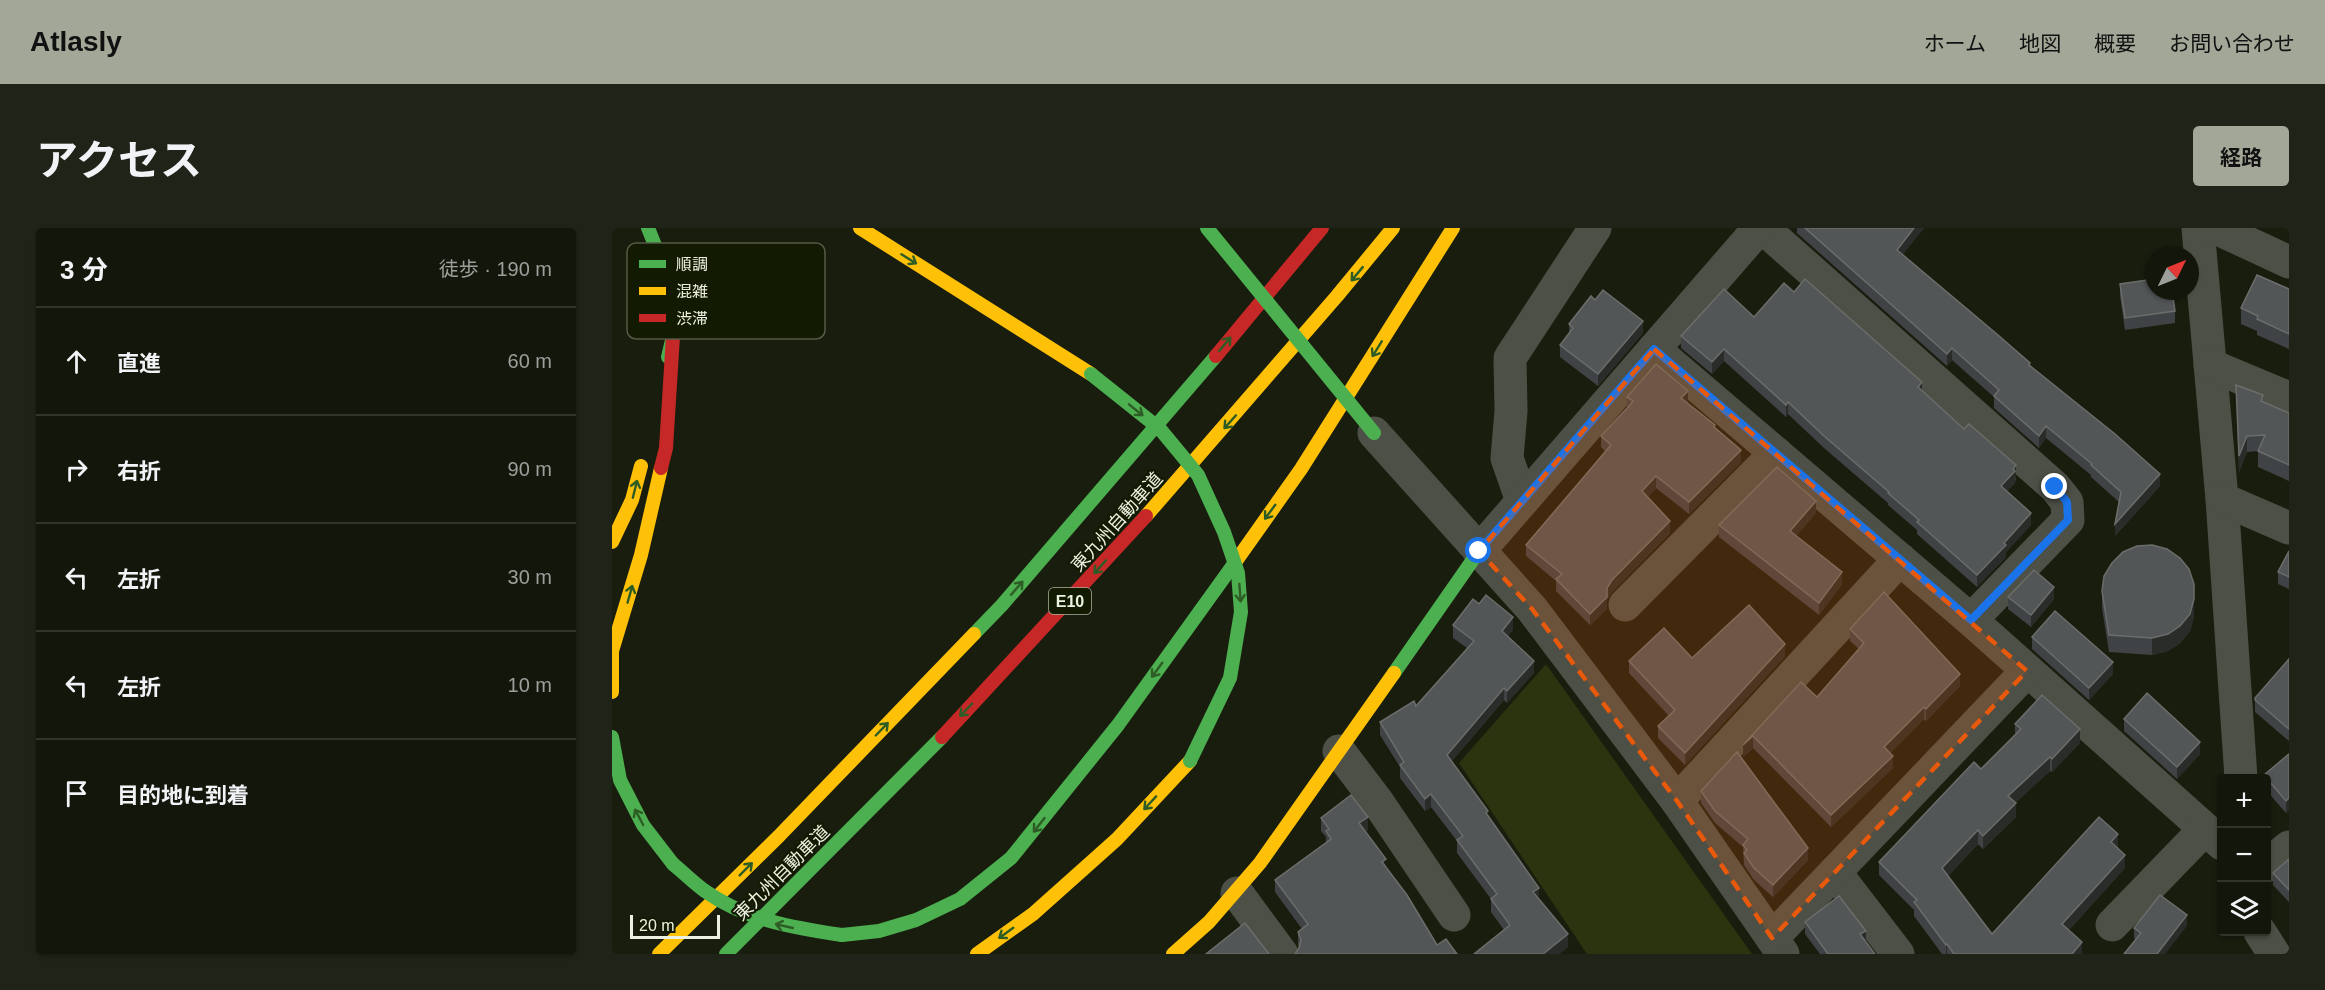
<!DOCTYPE html>
<html lang="ja">
<meta charset="utf-8">
<style>
:root{--surface:#13160a;--page:#202318;--text:#f1f3f6;--muted:#9d9f9c;--line:#32352b;--accent:#a2a797}
body{margin:0;font-family:Helvetica,"Noto Sans JP",sans-serif;background:var(--page);color:var(--text)}
.controls{position:absolute;right:18px;bottom:18px;display:grid;overflow:hidden;border-radius:6px;box-shadow:0 2px 4px #0004}
.controls button{width:54px;height:54px;display:grid;place-items:center;padding:0;border:0;border-bottom:2px solid var(--line);background:var(--surface);color:var(--text);font:30px sans-serif}
.compass{position:absolute;left:1533px;top:18px;width:54px;height:54px;border-radius:50%;background:var(--surface);box-shadow:0 2px 4px #0004;rotate:47deg}
.scale{position:absolute;left:18px;bottom:15px;width:90px;box-sizing:border-box;padding-left:6px;border:3px solid #ecf2e1;border-top:0;font-size:16px;line-height:21px;white-space:nowrap;color:#ecf2e1;-webkit-text-stroke:4px #131a02;paint-order:stroke}
.stop{position:absolute;width:18px;height:18px;margin:-14px;border:4px solid #1a73e8;border-radius:50%;background:#fff}
.stop.end{background:#1a73e8;border-color:#fff;box-shadow:0 2px 6px #0008}
.list{margin:0;padding:0;list-style:none}
h2{display:flex;justify-content:space-between;align-items:center;height:78px;margin:0;padding:0 24px;font-size:26px}
h2 small{font-size:20px;font-weight:400;color:var(--muted)}
.list li{display:grid;grid-template-columns:39px 1fr auto;gap:18px;align-items:center;box-sizing:border-box;height:108px;padding:0 24px;border-top:2px solid var(--line)}
.list b{display:block;font-size:22px;white-space:nowrap}
.list em{font-size:20px;font-style:normal;color:var(--muted)}
.icon{flex:none;width:33px;height:33px;fill:none;stroke:currentColor;stroke-width:2;stroke-linecap:round;stroke-linejoin:round}
.map{position:relative;flex:none;width:1677px;height:726px;overflow:hidden;border-radius:6px}
header{display:flex;align-items:center;gap:36px;box-sizing:border-box;height:84px;padding:0 30px;background:var(--accent);color:#111}
header strong{font-size:28px}
nav{display:flex;gap:33px;margin-inline-start:auto;font-size:21px}
.intro{display:flex;align-items:center;justify-content:space-between;box-sizing:border-box;height:144px;padding:0 36px}
h1{margin:0;font-size:42px}
.button{padding:15px 27px;border-radius:6px;background:var(--accent);color:#111;font-size:21px;font-weight:700}
main{display:flex;gap:36px;padding:0 36px}
aside{flex:1;background:var(--surface);border-radius:6px;box-shadow:0 2px 4px #0004}
.map>svg:first-child{display:block}
</style>
<header>
<strong>Atlasly</strong>
<nav><a>ホーム</a><a>地図</a><a>概要</a><a>お問い合わせ</a></nav>
</header>
<div class="intro"><h1>アクセス</h1><a class="button">経路</a></div>
<main>
<aside>
<h2>3 分<small>徒歩 · 190 m</small></h2>
<ul class="list">
<li><svg class="icon" aria-label="ahead" viewBox="0 0 24 24"><path d="M12 20V5M6 11l6-6 6 6"/></svg><div><b>直進</b></div><em>60 m</em></li>
<li><svg class="icon" aria-label="right" viewBox="0 0 24 24"><path d="M7 20v-9h11M14 6l5 5-5 5"/></svg><div><b>右折</b></div><em>90 m</em></li>
<li><svg class="icon" aria-label="left" viewBox="0 0 24 24"><path d="M17 20v-9H6M10 6l-5 5 5 5"/></svg><div><b>左折</b></div><em>30 m</em></li>
<li><svg class="icon" aria-label="left" viewBox="0 0 24 24"><path d="M17 20v-9H6M10 6l-5 5 5 5"/></svg><div><b>左折</b></div><em>10 m</em></li>
<li><svg class="icon" aria-label="arrive" viewBox="0 0 24 24"><path d="M6 21V4h12l-3 4 3 4H6"/></svg><div><b>目的地に到着</b></div></li>
</ul>
</aside>
<div class="map">
<svg width="1677" height="726" viewBox="0 0 1677 726">
<rect width="100%" height="100%" fill="#191d0e"/>
<path fill="#2b340f" d="M 934,436 L 1140,726 L 975,726 L 847,535 Z"/>
<g fill="none" stroke-linecap="round" stroke-linejoin="round">
<g stroke="#4d5046" stroke-width="33">
<path d="M 1151,0 L 1443,259 L 1455,274 L 1456,292 L 1359,392"/>
<path d="M 1586,0 L 1610,271 L 1629,550"/>
<path d="M 1604,0 L 1677,34"/>
<path d="M 1042,121 L 1359,392 L 1610,616"/>
<path d="M 1598,137 L 1677,170"/>
<path d="M 762,205 L 920,381 L 1065,573 L 1171,726"/>
<path d="M 1610,271 L 1677,300"/>
<path d="M 910,273 L 895,230 L 899,183 L 898,130 L 983,0"/>
<path d="M 867,323 L 1147,0"/>
<path d="M 1013,377 L 1164,225"/>
<path d="M 727,523 L 765,573 L 842,687"/>
<path d="M 1065,573 L 1288,331"/>
<path d="M 1654,638 L 1677,619"/>
<path d="M 1223,644 L 1286,726"/>
<path d="M 625,665 L 670,726"/>
<path d="M 1500,697 L 1592,602"/>
<path d="M 1648,704 L 1662,726"/>
<path d="M 1160,710 L 1415,443"/>
</g>
<g stroke="#4caf50" stroke-width="14">
<path d="M 36,0 L 55,47 L 61,108 L 56,129"/>
<path d="M 362,406 L 390,377 L 604,128"/>
<path d="M 782,445 L 867,323"/>
<path d="M 0,509 L 8,552 L 31,597 L 61,636"/>
<path d="M 230,707 L 267,703 L 304,692 L 348,671 L 399,630 L 506,497 L 624,333"/>
<path d="M 114,726 L 330,509"/>
</g>
<g stroke="#ffc107" stroke-width="14">
<path d="M 248,0 L 479,146"/>
<path d="M 534,288 L 725,68 L 781,0"/>
<path d="M 0,314 L 20,272 L 29,238"/>
<path d="M 624,333 L 689,241 L 841,0"/>
<path d="M 0,464 L 0,423 L 29,327 L 49,240"/>
<path d="M 47,726 L 167,608 L 362,406"/>
<path d="M 365,726 L 421,686 L 505,611 L 578,533"/>
<path d="M 561,726 L 597,694 L 648,635 L 782,445"/>
</g>
<g stroke="#c62828" stroke-width="14">
<path d="M 604,128 L 710,0"/>
<path d="M 49,240 L 54,220 L 61,108"/>
<path d="M 330,509 L 534,288"/>
</g>
<g stroke="#4caf50" stroke-width="14">
<path d="M 595,0 L 762,205"/>
<path d="M 479,146 L 548,201 L 586,247 L 612,304 L 626,345 L 629,384 L 618,450 L 578,533"/>
<path d="M 61,636 C 72,645 82,655 93,663 C 134,692 182,700 230,707"/>
</g>
</g>
<g fill="#404345">
<path d="M 1185,0 L 1312,0 L 1290,27 L 1418,138 L 1548,258 L 1503,308 L 1507,274 L 1479,249 L 1479,247 L 1434,210 L 1427,220 L 1382,180 L 1382,169 L 1340,132 L 1335,138 L 1185,5 Z"/>
<path d="M 1508,56 L 1563,83 L 1563,95 L 1513,102 L 1508,68 Z"/>
<path d="M 1677,61 L 1677,121 L 1645,107 L 1645,103 L 1629,96 L 1629,80 Z"/>
<path d="M 1182,64 L 1310,163 L 1404,249 L 1403,255 L 1395,263 L 1419,297 L 1394,324 L 1394,329 L 1365,359 L 1305,306 L 1305,302 L 1276,277 L 1276,275 L 1212,220 L 1176,186 L 1174,189 L 1112,133 L 1100,146 L 1069,120 L 1069,108 L 1142,89 Z"/>
<path d="M 957,96 L 1031,105 L 986,158 L 948,129 L 948,117 L 957,105 Z"/>
<path d="M 1624,157 L 1651,174 L 1677,185 L 1677,253 L 1646,239 L 1646,223 L 1635,224 L 1627,244 Z"/>
<path d="M 1015,169 L 1076,175 L 1075,175 L 1103,200 L 1129,234 L 1077,286 L 1044,260 L 1036,269 L 1058,305 L 1000,364 L 995,372 L 995,381 L 978,397 L 944,363 L 944,353 L 914,328 L 914,317 L 993,223 L 989,219 L 989,208 L 1015,181 Z"/>
<path d="M 1204,285 L 1184,308 L 1230,356 L 1207,387 L 1107,309 L 1107,297 Z"/>
<path d="M 1677,323 L 1677,361 L 1666,356 L 1666,344 Z"/>
<path d="M 1490,363 L 1582,388 L 1578,403 L 1568,415 L 1556,423 L 1540,427 L 1497,424 L 1490,380 Z"/>
<path d="M 1396,369 L 1442,371 L 1419,399 L 1396,381 Z"/>
<path d="M 841,397 L 901,402 L 896,408 L 922,445 L 895,475 L 892,472 L 840,533 L 876,589 L 956,719 L 947,726 L 862,726 L 892,702 L 879,684 L 879,671 L 845,625 L 845,613 L 819,579 L 813,583 L 788,550 L 788,539 L 768,507 L 768,494 L 804,478 L 855,420 L 841,410 Z"/>
<path d="M 1238,401 L 1348,458 L 1314,493 L 1312,491 L 1278,525 L 1281,540 L 1219,599 L 1141,520 L 1131,529 L 1131,517 L 1189,454 L 1205,469 L 1247,421 L 1238,413 Z"/>
<path d="M 1420,409 L 1501,446 L 1477,472 L 1420,421 Z"/>
<path d="M 1173,428 L 1073,537 L 1046,510 L 1046,498 L 1057,488 L 1017,445 L 1017,433 L 1080,430 Z"/>
<path d="M 1677,431 L 1677,513 L 1643,484 L 1643,470 Z"/>
<path d="M 1512,491 L 1588,526 L 1565,551 L 1512,503 Z"/>
<path d="M 1403,496 L 1468,515 L 1440,544 L 1438,543 L 1403,575 L 1404,589 L 1371,621 L 1366,616 L 1336,648 L 1380,706 L 1506,619 L 1505,620 L 1513,640 L 1457,702 L 1470,726 L 1330,726 L 1302,688 L 1302,682 L 1267,647 L 1267,634 L 1369,541 L 1403,507 Z"/>
<path d="M 1677,526 L 1677,582 L 1674,585 L 1654,562 L 1654,550 L 1652,550 L 1652,547 Z"/>
<path d="M 1089,563 L 1196,632 L 1161,669 L 1142,652 L 1132,637 L 1131,619 L 1103,595 L 1089,575 Z"/>
<path d="M 709,590 L 756,602 L 753,604 L 774,638 L 825,717 L 687,720 L 686,716 L 686,704 L 690,701 L 663,664 L 663,652 L 714,615 L 714,609 L 709,603 Z"/>
<path d="M 1677,631 L 1677,674 L 1661,657 L 1661,645 Z"/>
<path d="M 1193,694 L 1254,714 L 1263,726 L 1208,726 L 1193,706 Z"/>
<path d="M 1575,698 L 1524,712 L 1522,710 L 1522,700 Z"/>
</g>
<g fill="#292c28">
<path d="M 1302,0 L 1312,0 L 1285,34 L 1285,22 Z"/>
<path d="M 1031,93 L 1031,105 L 986,158 L 986,146 Z"/>
<path d="M 1340,120 L 1340,132 L 1335,138 L 1335,126 Z"/>
<path d="M 1112,121 L 1112,133 L 1100,146 L 1100,134 Z"/>
<path d="M 1310,154 L 1310,166 L 1306,159 Z"/>
<path d="M 1076,163 L 1076,175 L 1069,182 L 1069,170 Z"/>
<path d="M 1176,174 L 1176,186 L 1174,189 L 1174,177 Z"/>
<path d="M 1434,198 L 1434,210 L 1427,220 L 1427,208 Z"/>
<path d="M 1635,208 L 1635,224 L 1627,244 L 1627,228 Z"/>
<path d="M 1129,222 L 1129,234 L 1077,286 L 1077,274 Z"/>
<path d="M 1404,237 L 1403,255 L 1389,270 L 1389,258 Z"/>
<path d="M 1548,246 L 1548,258 L 1503,308 L 1503,296 Z"/>
<path d="M 1044,248 L 1044,260 L 1030,275 L 1030,263 Z"/>
<path d="M 1204,273 L 1204,285 L 1178,315 L 1178,303 Z"/>
<path d="M 1419,285 L 1419,297 L 1394,324 L 1394,329 L 1365,359 L 1365,347 L 1392,315 Z"/>
<path d="M 1058,293 L 1058,305 L 1000,364 L 995,372 L 995,381 L 978,397 L 978,386 L 1000,352 Z"/>
<path d="M 1230,344 L 1230,356 L 1207,387 L 1207,375 Z"/>
<path d="M 1442,359 L 1442,371 L 1419,399 L 1419,387 Z"/>
<path d="M 1582,371 L 1582,388 L 1578,403 L 1568,415 L 1556,423 L 1540,427 L 1540,410 Z"/>
<path d="M 901,389 L 901,402 L 890,416 L 890,403 Z"/>
<path d="M 1173,416 L 1173,428 L 1073,537 L 1073,525 Z"/>
<path d="M 922,433 L 922,445 L 895,475 L 895,463 Z"/>
<path d="M 1501,434 L 1501,446 L 1477,472 L 1477,460 Z"/>
<path d="M 1348,446 L 1348,458 L 1314,493 L 1314,481 Z"/>
<path d="M 892,460 L 892,472 L 835,539 L 835,527 Z"/>
<path d="M 1312,479 L 1312,491 L 1272,531 L 1272,519 Z"/>
<path d="M 1468,501 L 1468,515 L 1440,544 L 1440,531 Z"/>
<path d="M 1141,508 L 1141,520 L 1131,529 L 1131,517 Z"/>
<path d="M 1588,514 L 1588,526 L 1565,551 L 1565,539 Z"/>
<path d="M 1281,528 L 1281,540 L 1219,599 L 1219,587 Z"/>
<path d="M 1438,529 L 1438,543 L 1396,582 L 1396,568 Z"/>
<path d="M 819,566 L 819,579 L 813,583 L 813,571 Z"/>
<path d="M 1677,570 L 1677,582 L 1674,585 L 1674,573 Z"/>
<path d="M 1404,575 L 1404,589 L 1371,621 L 1371,608 Z"/>
<path d="M 756,589 L 756,602 L 747,608 L 747,595 Z"/>
<path d="M 1366,602 L 1366,616 L 1330,654 L 1330,640 Z"/>
<path d="M 1506,606 L 1506,619 L 1499,628 L 1499,614 Z"/>
<path d="M 1196,620 L 1196,632 L 1161,669 L 1161,657 Z"/>
<path d="M 1513,627 L 1513,640 L 1450,710 L 1450,696 Z"/>
<path d="M 927,660 L 927,673 L 921,664 Z"/>
<path d="M 1575,687 L 1575,698 L 1553,726 L 1545,726 Z"/>
<path d="M 1254,703 L 1254,715 L 1248,706 Z"/>
<path d="M 956,706 L 956,719 L 947,726 L 931,726 Z"/>
<path d="M 1470,714 L 1470,726 L 1460,726 Z"/>
<path d="M 1335,716 L 1335,726 L 1334,726 L 1334,717 Z"/>
</g>
<g fill="#525656" stroke="#6a6e6b" stroke-width="1.5">
<path d="M 1193,0 L 1302,0 L 1285,22 L 1386,107 L 1418,135 L 1417,137 L 1503,206 L 1548,246 L 1503,296 L 1509,264 L 1479,237 L 1480,236 L 1434,198 L 1427,208 L 1382,168 L 1387,162 L 1340,120 L 1335,126 Z"/>
<path d="M 1645,47 L 1677,61 L 1677,106 L 1645,91 L 1646,88 L 1629,80 Z"/>
<path d="M 1193,51 L 1310,154 L 1306,159 L 1352,201 L 1357,196 L 1404,237 L 1401,241 L 1403,243 L 1389,258 L 1419,285 L 1392,315 L 1394,317 L 1365,347 L 1305,294 L 1307,292 L 1276,265 L 1277,264 L 1212,208 L 1176,174 L 1174,177 L 1112,121 L 1100,134 L 1069,108 L 1112,61 L 1142,89 L 1172,55 L 1182,64 Z"/>
<path d="M 1542,51 L 1542,63 L 1560,63 L 1563,83 L 1513,90 L 1508,56 Z"/>
<path d="M 991,62 L 1031,93 L 986,146 L 948,117 L 961,100 L 957,96 L 979,68 L 983,72 Z"/>
<path d="M 1044,136 L 1076,163 L 1069,170 L 1103,197 L 1102,199 L 1129,222 L 1077,274 L 1044,248 L 1030,263 L 1058,293 L 1000,352 L 995,360 L 995,369 L 978,386 L 944,351 L 950,346 L 914,317 L 999,217 L 989,208 L 1018,177 L 1021,173 L 1015,169 Z"/>
<path d="M 1624,157 L 1651,167 L 1649,173 L 1677,185 L 1677,237 L 1646,223 L 1653,207 L 1635,208 L 1627,228 Z"/>
<path d="M 1165,239 L 1204,273 L 1178,303 L 1230,344 L 1207,375 L 1107,297 Z"/>
<path d="M 1540,317 L 1555,321 L 1568,330 L 1577,341 L 1582,356 L 1582,371 L 1578,386 L 1568,398 L 1556,406 L 1540,410 L 1497,407 L 1490,363 L 1492,348 L 1500,335 L 1511,324 L 1525,318 Z"/>
<path d="M 1677,323 L 1677,349 L 1666,344 Z"/>
<path d="M 1422,342 L 1442,359 L 1419,387 L 1396,369 Z"/>
<path d="M 1272,364 L 1348,446 L 1314,481 L 1312,479 L 1272,519 L 1281,528 L 1219,587 L 1141,508 L 1131,517 L 1189,454 L 1205,469 L 1252,415 L 1238,401 Z"/>
<path d="M 874,367 L 901,389 L 890,403 L 922,433 L 895,463 L 892,460 L 835,527 L 876,583 L 874,585 L 927,660 L 921,664 L 956,706 L 931,726 L 862,726 L 898,697 L 879,671 L 885,666 L 845,612 L 851,608 L 819,566 L 813,571 L 788,537 L 792,534 L 768,494 L 802,473 L 804,478 L 862,413 L 841,397 L 861,371 L 867,376 Z"/>
<path d="M 1137,377 L 1173,416 L 1073,525 L 1046,498 L 1063,482 L 1017,433 L 1052,400 L 1080,430 Z"/>
<path d="M 1443,383 L 1501,434 L 1477,460 L 1420,409 Z"/>
<path d="M 1677,431 L 1677,501 L 1643,472 L 1643,470 Z"/>
<path d="M 1535,465 L 1588,514 L 1565,539 L 1512,491 Z"/>
<path d="M 1430,467 L 1468,501 L 1440,531 L 1438,529 L 1396,568 L 1404,575 L 1371,608 L 1366,602 L 1330,640 L 1380,706 L 1487,589 L 1506,606 L 1499,614 L 1513,627 L 1450,696 L 1470,714 L 1460,726 L 1342,726 L 1335,716 L 1334,717 L 1302,674 L 1305,672 L 1267,634 L 1362,534 L 1369,541 L 1409,501 L 1403,496 Z"/>
<path d="M 1125,524 L 1196,620 L 1161,657 L 1142,640 L 1132,625 L 1135,622 L 1131,617 L 1136,611 L 1103,583 L 1089,563 Z"/>
<path d="M 1677,526 L 1677,570 L 1674,573 L 1652,547 Z"/>
<path d="M 739,567 L 756,589 L 747,595 L 774,631 L 770,634 L 795,667 L 825,717 L 834,711 L 845,726 L 683,726 L 687,720 L 689,712 L 686,704 L 696,696 L 663,652 L 719,611 L 714,603 L 717,601 L 709,590 Z"/>
<path d="M 1677,631 L 1677,662 L 1661,645 Z"/>
<path d="M 1548,667 L 1575,687 L 1545,726 L 1512,726 L 1529,705 L 1522,700 Z"/>
<path d="M 1227,668 L 1254,703 L 1248,706 L 1263,726 L 1216,726 L 1193,694 Z"/>
<path d="M 633,695 L 657,726 L 594,726 Z"/>
</g>
<defs><path id="oneway-shaft" d="M-6 0H5M1.5-3L5.5 0L1.5 3" fill="none" stroke-width="1.6" stroke-linecap="round" stroke-linejoin="round" transform="scale(1.5)"/></defs>
<g stroke="#2d5d25">
<use href="#oneway-shaft" transform="translate(297 31) rotate(32)"/>
<use href="#oneway-shaft" transform="translate(745 46) rotate(130)"/>
<use href="#oneway-shaft" transform="translate(613 116) rotate(-50)"/>
<use href="#oneway-shaft" transform="translate(765 121) rotate(122)"/>
<use href="#oneway-shaft" transform="translate(524 182) rotate(39)"/>
<use href="#oneway-shaft" transform="translate(618 194) rotate(132)"/>
<use href="#oneway-shaft" transform="translate(23 261) rotate(-76)"/>
<use href="#oneway-shaft" transform="translate(658 284) rotate(126)"/>
<use href="#oneway-shaft" transform="translate(488 339) rotate(132)"/>
<use href="#oneway-shaft" transform="translate(405 360) rotate(-49)"/>
<use href="#oneway-shaft" transform="translate(628 365) rotate(86)"/>
<use href="#oneway-shaft" transform="translate(18 366) rotate(-74)"/>
<use href="#oneway-shaft" transform="translate(545 442) rotate(126)"/>
<use href="#oneway-shaft" transform="translate(354 482) rotate(134)"/>
<use href="#oneway-shaft" transform="translate(270 501) rotate(-46)"/>
<use href="#oneway-shaft" transform="translate(538 575) rotate(133)"/>
<use href="#oneway-shaft" transform="translate(27 589) rotate(-118)"/>
<use href="#oneway-shaft" transform="translate(427 597) rotate(128)"/>
<use href="#oneway-shaft" transform="translate(134 641) rotate(-45)"/>
<use href="#oneway-shaft" transform="translate(172 698) rotate(-167)"/>
<use href="#oneway-shaft" transform="translate(394 705) rotate(144)"/>
</g>
<g fill="none" stroke-linecap="round" stroke-linejoin="round">
<path stroke="#1a73e8" stroke-width="8" d="M 867,323 L 1042,121 L 1359,392 L 1456,292 L 1455,274 L 1443,259"/>
</g>
<path fill="#e8590c" fill-opacity="0.2" stroke="#e8590c" stroke-width="4.5" stroke-dasharray="12 8" stroke-linejoin="round" d="M 1042,121 L 1415,443 L 1160,710 L 1065,573 L 920,381 L 867,323 Z"/>
<g text-anchor="middle" stroke-width="4.5" stroke-linejoin="round" paint-order="stroke">
<rect fill="#131a02" stroke="#abb19e" stroke-width="1.5" x="437" y="360" width="42" height="26" rx="4.5"/>
<g font-size="16" font-weight="bold" fill="#ecf2e1">
<text x="458" y="379">E10</text>
</g>
<g font-size="18" fill="#ecf2e1" stroke="#131a02">
<text transform="translate(505 294) rotate(-48)" y="6">東九州自動車道</text>
<text transform="translate(170 645) rotate(-45)" y="6">東九州自動車道</text>
</g>
</g>
<rect x="15" y="15" width="198" height="96" rx="9" fill="#131a02" stroke="#545b45" stroke-width="1.5"/>
<rect x="27" y="32" width="27" height="8" fill="#4caf50"/>
<rect x="27" y="59" width="27" height="8" fill="#ffc107"/>
<rect x="27" y="86" width="27" height="8" fill="#c62828"/>
<g font-size="16" fill="#ecf2e1">
<text x="64" y="42">順調</text>
<text x="64" y="69">混雑</text>
<text x="64" y="96">渋滞</text>
</g>
</svg>
<div class="controls">
<button>+</button>
<button>−</button>
<button><svg class="icon" aria-label="layers" viewBox="0 0 24 24"><path d="M12 4l9 5-9 5-9-5zM3 14l9 5 9-5"/></svg></button>
</div>
<svg class="compass" viewBox="-18 -18 36 36"><path d="M0-13l5 13h-10z" fill="#e53935"/><path d="M0 13l5-13h-10z" fill="#9d9f9c"/></svg>
<div class="scale">20 m</div>
<div class="stop" style="left:867px;top:323px"></div>
<div class="stop end" style="left:1443px;top:259px"></div>
</div>
</main>
